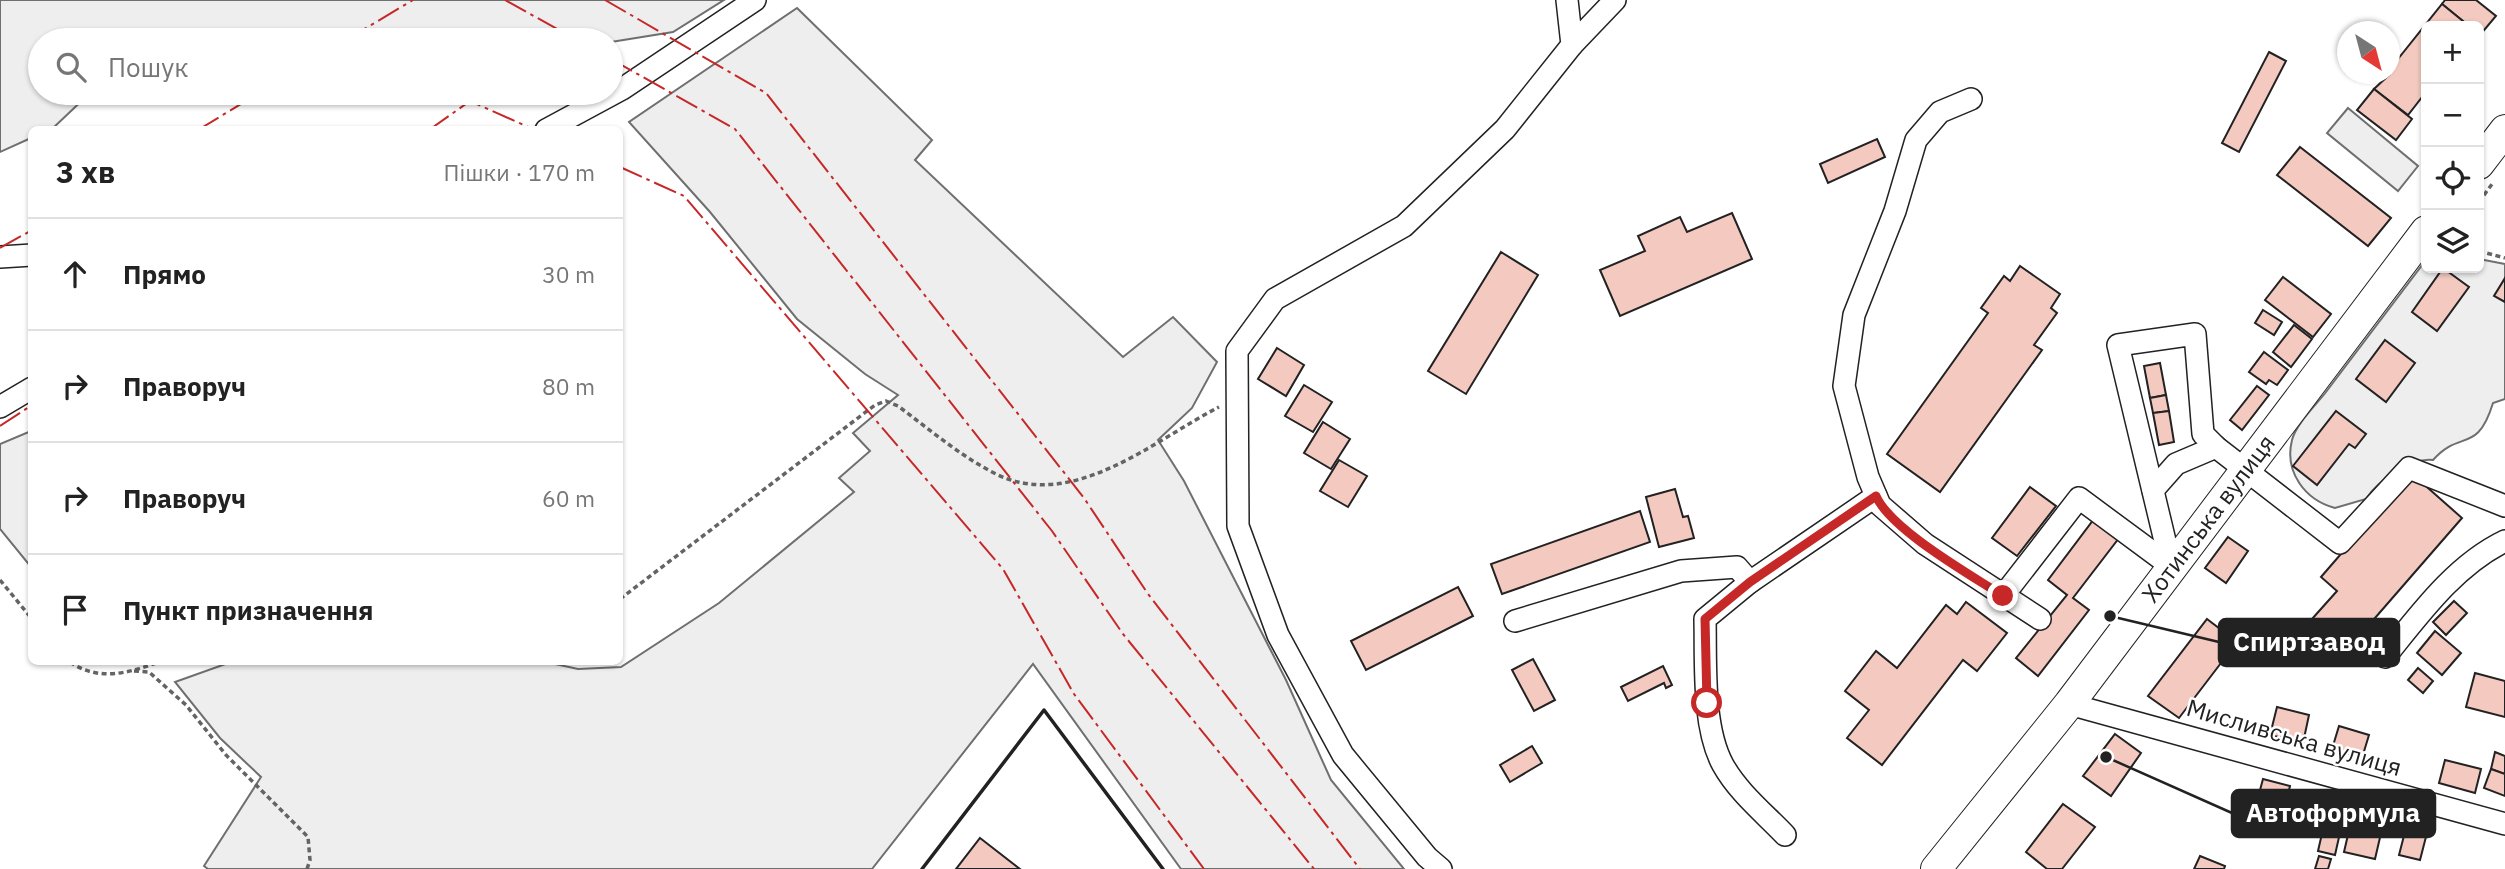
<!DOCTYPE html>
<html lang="uk">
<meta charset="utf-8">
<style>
:root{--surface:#fff;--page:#f2f2f2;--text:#222;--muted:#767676;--line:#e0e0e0}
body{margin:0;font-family:"IBM Plex Sans",sans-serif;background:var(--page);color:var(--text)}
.controls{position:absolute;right:21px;top:21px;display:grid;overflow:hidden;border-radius:10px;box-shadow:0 2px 5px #0004}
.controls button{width:63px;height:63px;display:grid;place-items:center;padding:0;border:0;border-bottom:2px solid var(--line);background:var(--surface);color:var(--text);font:35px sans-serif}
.compass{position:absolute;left:2337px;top:21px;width:63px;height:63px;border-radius:50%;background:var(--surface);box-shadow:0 2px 5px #0004;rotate:144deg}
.stop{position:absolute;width:21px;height:21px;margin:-16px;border:5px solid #c62828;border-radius:50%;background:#fff}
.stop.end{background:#c62828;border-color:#fff;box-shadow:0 2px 7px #0008}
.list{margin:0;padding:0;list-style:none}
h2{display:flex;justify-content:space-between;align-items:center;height:91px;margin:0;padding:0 28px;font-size:30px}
h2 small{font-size:23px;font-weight:400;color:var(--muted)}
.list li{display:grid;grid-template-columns:46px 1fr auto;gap:21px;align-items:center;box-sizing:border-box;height:112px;padding:0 28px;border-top:2px solid var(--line)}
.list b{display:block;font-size:26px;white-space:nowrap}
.list em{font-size:23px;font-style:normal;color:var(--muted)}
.icon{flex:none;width:38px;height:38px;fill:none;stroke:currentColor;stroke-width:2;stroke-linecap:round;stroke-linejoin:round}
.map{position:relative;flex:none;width:2505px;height:869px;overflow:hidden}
.search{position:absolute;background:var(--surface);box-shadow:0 2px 5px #0004;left:28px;top:28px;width:595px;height:77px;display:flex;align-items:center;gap:18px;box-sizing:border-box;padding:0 24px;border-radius:38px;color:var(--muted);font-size:26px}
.panel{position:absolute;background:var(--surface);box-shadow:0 2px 5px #0004;left:28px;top:126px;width:595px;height:539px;border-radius:10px}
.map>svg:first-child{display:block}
</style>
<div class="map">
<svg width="2505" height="869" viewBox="0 0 2505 869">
<rect width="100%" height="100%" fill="#fff"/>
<g fill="#eee" stroke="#6f6f6f" stroke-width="2">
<path d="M 0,0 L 724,0 L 673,32 L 611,42 L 40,40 L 40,93 L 90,93 L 52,129 L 32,130 L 31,138 L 0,152 Z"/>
<path d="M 797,8 L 932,140 L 915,160 L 1123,357 L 1173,317 L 1217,362 L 1192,408 L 1158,440 L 1184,481 L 1286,680 L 1331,780 L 1404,869 L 1181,869 L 1033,664 L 872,869 L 208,869 L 204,866 L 261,777 L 220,738 L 175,682 L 231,662 L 546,662 L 578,669 L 621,667 L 719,603 L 854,492 L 839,478 L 870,451 L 853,433 L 898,395 L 865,374 L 797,319 L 710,212 L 629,122 Z"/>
<path d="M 2348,108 L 2418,166 L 2398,191 L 2327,133 Z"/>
<path d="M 2479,259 L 2505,264 L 2505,399 L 2493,403 C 2477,455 2460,429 2433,460 C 2413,457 2377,481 2366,499 L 2335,508 C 2305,500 2284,472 2292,440 C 2296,424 2316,405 2326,392 C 2359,348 2393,304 2426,260 L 2426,268 L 2479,268 Z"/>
<path d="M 31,431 L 32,431 L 31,567 L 0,529 L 0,444 Z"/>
</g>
<g fill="#f3c9c0" stroke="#222" stroke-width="2">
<path d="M 2445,0 L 2476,0 L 2496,16 L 2480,35 L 2479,26 L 2469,26 L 2442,4 Z"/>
<path d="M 2442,4 L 2469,26 L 2426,26 L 2426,92 L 2408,115 L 2374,89 L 2390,74 L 2390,69 Z"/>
<path d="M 2269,52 L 2286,61 L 2239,152 L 2222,143 Z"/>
<path d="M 2374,89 L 2412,119 L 2396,140 L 2357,110 Z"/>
<path d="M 1877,139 L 1885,157 L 1828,183 L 1820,164 Z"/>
<path d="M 2300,147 L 2391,218 L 2368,246 L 2277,175 Z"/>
<path d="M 1732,213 L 1752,259 L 1620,316 L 1600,270 L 1645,251 L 1638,236 L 1680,217 L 1687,232 Z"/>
<path d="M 1501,252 L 1538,275 L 1466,394 L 1428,371 Z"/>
<path d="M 2020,266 L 2060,294 L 2051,308 L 2057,313 L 2034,345 L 2042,350 L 1940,492 L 1887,454 L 1988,313 L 1981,308 L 2004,276 L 2010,281 Z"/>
<path d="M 2443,268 L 2469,287 L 2437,331 L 2412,312 Z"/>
<path d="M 2283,277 L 2331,314 L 2313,337 L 2265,300 Z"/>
<path d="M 2505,278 L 2505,302 L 2494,296 Z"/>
<path d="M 2263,310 L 2282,322 L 2274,335 L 2255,323 Z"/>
<path d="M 2294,325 L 2312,339 L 2291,367 L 2273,352 Z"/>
<path d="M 2385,340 L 2415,363 L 2386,402 L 2356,379 Z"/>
<path d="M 1277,348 L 1304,365 L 1286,396 L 1258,379 Z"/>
<path d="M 2264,352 L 2288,370 L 2277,385 L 2269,380 L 2266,384 L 2249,372 Z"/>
<path d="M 2160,363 L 2166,395 L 2150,398 L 2144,366 Z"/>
<path d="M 1304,385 L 1332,402 L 1313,432 L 1285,416 Z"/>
<path d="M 2257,386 L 2269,395 L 2242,430 L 2230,420 Z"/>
<path d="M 2166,395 L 2169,411 L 2153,413 L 2150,398 Z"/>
<path d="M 2169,411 L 2174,442 L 2159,445 L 2153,413 Z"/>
<path d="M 2336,411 L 2366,434 L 2355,448 L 2349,444 L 2317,485 L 2293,466 Z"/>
<path d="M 1323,422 L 1350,439 L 1331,469 L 1304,453 Z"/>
<path d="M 1339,460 L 1367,476 L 1348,507 L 1320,491 Z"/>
<path d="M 2411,473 L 2462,518 L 2375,618 L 2391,632 L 2364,663 L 2312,619 L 2337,591 L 2321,577 Z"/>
<path d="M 2030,487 L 2056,506 L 2017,556 L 1992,538 Z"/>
<path d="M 1675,489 L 1683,517 L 1688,516 L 1694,538 L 1659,547 L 1646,497 Z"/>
<path d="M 1640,511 L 1650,542 L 1502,594 L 1491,564 Z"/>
<path d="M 2094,519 L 2119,538 L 2073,598 L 2089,610 L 2038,676 L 2016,658 L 2067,595 L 2048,580 Z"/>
<path d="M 2228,537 L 2248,551 L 2226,583 L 2205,568 Z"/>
<path d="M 1458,587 L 1473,616 L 1366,670 L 1351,641 Z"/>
<path d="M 2454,601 L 2467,613 L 2446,635 L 2433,622 Z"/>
<path d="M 1966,602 L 2007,633 L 1977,671 L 1963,660 L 1882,765 L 1847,738 L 1869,710 L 1845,691 L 1876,651 L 1897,668 L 1946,605 L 1957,614 Z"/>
<path d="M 2207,619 L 2237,642 L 2179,718 L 2148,696 Z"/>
<path d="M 2435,631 L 2461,653 L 2442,675 L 2417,653 Z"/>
<path d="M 1533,659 L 1555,700 L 1534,711 L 1512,670 Z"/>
<path d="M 1663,666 L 1672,685 L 1666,688 L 1664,683 L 1628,701 L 1621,687 Z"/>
<path d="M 2418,668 L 2433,681 L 2423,693 L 2408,680 Z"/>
<path d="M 2475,673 L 2505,681 L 2505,717 L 2466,707 Z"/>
<path d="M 2277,707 L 2309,715 L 2303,743 L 2270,735 Z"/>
<path d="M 2339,726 L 2369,735 L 2362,758 L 2332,749 Z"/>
<path d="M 2115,734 L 2141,753 L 2111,796 L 2083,776 Z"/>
<path d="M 1532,746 L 1542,763 L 1510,782 L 1500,765 Z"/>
<path d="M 2495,752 L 2505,756 L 2505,774 L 2491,769 Z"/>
<path d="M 2445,760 L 2481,769 L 2475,793 L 2439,783 Z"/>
<path d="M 2491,769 L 2505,774 L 2505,796 L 2484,788 Z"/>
<path d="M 2263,779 L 2290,786 L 2284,812 L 2256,805 Z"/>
<path d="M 2376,800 L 2388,803 L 2375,859 L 2344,852 L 2350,826 L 2368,830 Z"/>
<path d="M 2329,803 L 2346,806 L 2335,855 L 2318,851 Z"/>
<path d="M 2063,804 L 2095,827 L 2062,869 L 2047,869 L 2026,852 Z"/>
<path d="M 2407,824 L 2428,829 L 2420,860 L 2399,855 Z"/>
<path d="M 980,838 L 1020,869 L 956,869 Z"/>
<path d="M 2200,856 L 2225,866 L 2224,869 L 2194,869 Z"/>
<path d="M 2319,856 L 2331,859 L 2328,869 L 2315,869 Z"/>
</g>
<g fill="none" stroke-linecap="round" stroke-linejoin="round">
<g stroke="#222" stroke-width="24">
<g id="minor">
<path d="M 1572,45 L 1615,0"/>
<path d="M 1971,99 L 1940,112 L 1916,140 L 1895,211 L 1854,315 L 1844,386 L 1868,477 L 1880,505 L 1925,544 L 2040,619"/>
<path d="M 546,130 L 622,89 L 755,0"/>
<path d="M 0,257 L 32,255"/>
<path d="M 0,407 L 32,388"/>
<path d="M 2153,490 L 2176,464 L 2216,447"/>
<path d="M 2171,566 L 2118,345 L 2195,334 L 2203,434 L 2216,447 L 2340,543 L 2409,468 L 2505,506"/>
<path d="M 1750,582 L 1705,619 C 1706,662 1702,727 1723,765 C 1738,792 1764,813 1785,835"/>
<path d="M 2003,596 L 2079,498 L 2171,566"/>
<path d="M 1515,621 L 1681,571 L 1737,567 L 1750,582 L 1876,496"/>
<path d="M 2385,657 C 2419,615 2455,565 2505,541"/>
<path d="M 2069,704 L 2505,824"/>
<path d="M 1441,869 L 1427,857 L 1343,755 L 1278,635 L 1238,526 L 1237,351 L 1275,299 L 1404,226 L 1505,129 L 1572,45 L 1567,0"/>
</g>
</g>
<g stroke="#222" stroke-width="32">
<g id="highway">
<path d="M 2479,164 L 2505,130"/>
<path id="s1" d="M 1936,869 L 2069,704 L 2426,231"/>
</g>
</g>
<g stroke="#646464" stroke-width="3.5" stroke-dasharray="5 3.5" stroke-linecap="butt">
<path d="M 2479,202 L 2492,184"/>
<path d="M 2479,251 L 2505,258"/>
<path d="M 0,580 L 32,619"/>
<path d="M 620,599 L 875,405 L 886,401 L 898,406 C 929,429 959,455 994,473 C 1071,513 1153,441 1219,407"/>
<path d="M 70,662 C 99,682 128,673 159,662"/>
<path d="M 134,671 L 149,672 L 186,705 L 226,755 L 308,837 L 310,860 L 307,869"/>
</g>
<use href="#minor" stroke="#fff" stroke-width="21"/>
<use href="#highway" stroke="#fff" stroke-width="30"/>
<path stroke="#222" stroke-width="3.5" d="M 922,869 L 1044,710 L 1163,869"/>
<g stroke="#c62828" stroke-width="2" stroke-dasharray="24 5 3.5 5" stroke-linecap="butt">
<path d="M 505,0 L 577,40"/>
<path d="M 605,0 L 766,93 L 1084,498 L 1148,594 L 1360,869"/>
<path d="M 346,40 L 413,0"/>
<path d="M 611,59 L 735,129 L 1052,531 L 1123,634 L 1314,869"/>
<path d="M 198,130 L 259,93"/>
<path d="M 429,130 L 470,101 L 535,130"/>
<path d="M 620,167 L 684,196 L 1003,569 L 1074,694 L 1204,869"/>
<path d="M 0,248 L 32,230"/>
<path d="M 0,426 L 32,405"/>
</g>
</g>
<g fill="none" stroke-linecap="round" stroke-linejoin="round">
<path stroke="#c62828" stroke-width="9" d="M 1707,703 L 1705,619 L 1750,582 L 1876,496 C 1891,530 1971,575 2003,596"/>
</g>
<g text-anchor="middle" stroke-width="5" stroke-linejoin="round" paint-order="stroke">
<g font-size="24" fill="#222" stroke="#fff">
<text dy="8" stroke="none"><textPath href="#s1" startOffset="444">Хотинська вулиця</textPath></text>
<text transform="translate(2294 738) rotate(16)" y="8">Мисливська вулиця</text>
</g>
</g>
<path fill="none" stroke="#222" stroke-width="2.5" d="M2110 616L2219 642M2106 757L2232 813"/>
<g fill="#222" stroke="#fff" stroke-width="2.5">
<circle cx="2110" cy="616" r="7"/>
<circle cx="2106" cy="757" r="7"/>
</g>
<g fill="#222" stroke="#222" stroke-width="2.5">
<rect x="2219" y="619" width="180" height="47" rx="7"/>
<rect x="2232" y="790" width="203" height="47" rx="7"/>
</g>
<g font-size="26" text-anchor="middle" font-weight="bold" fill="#fff">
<text x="2309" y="651">Спиртзавод</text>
<text x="2333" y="822">Автоформула</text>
</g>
</svg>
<div class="controls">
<button>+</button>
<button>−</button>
<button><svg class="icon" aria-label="locate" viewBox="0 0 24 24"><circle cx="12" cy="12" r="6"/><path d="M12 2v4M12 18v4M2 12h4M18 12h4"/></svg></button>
<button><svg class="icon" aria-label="layers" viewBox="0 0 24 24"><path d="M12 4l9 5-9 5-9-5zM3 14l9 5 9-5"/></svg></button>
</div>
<svg class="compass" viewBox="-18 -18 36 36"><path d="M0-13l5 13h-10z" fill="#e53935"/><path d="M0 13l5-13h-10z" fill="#767676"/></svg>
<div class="stop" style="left:1707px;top:703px"></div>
<div class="stop end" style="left:2003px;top:596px"></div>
<div class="search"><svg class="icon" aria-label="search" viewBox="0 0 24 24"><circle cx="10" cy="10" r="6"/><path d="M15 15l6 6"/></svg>Пошук</div>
<section class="panel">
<h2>3 хв<small>Пішки · 170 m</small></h2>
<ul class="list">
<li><svg class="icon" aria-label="ahead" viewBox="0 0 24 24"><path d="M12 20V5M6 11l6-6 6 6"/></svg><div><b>Прямо</b></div><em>30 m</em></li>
<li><svg class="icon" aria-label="right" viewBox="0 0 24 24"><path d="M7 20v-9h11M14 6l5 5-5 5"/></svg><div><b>Праворуч</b></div><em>80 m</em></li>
<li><svg class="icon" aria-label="right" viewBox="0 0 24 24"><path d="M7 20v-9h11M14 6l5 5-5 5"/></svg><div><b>Праворуч</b></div><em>60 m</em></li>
<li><svg class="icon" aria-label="arrive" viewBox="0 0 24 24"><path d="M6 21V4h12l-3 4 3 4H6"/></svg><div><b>Пункт призначення</b></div></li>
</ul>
</section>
</div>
